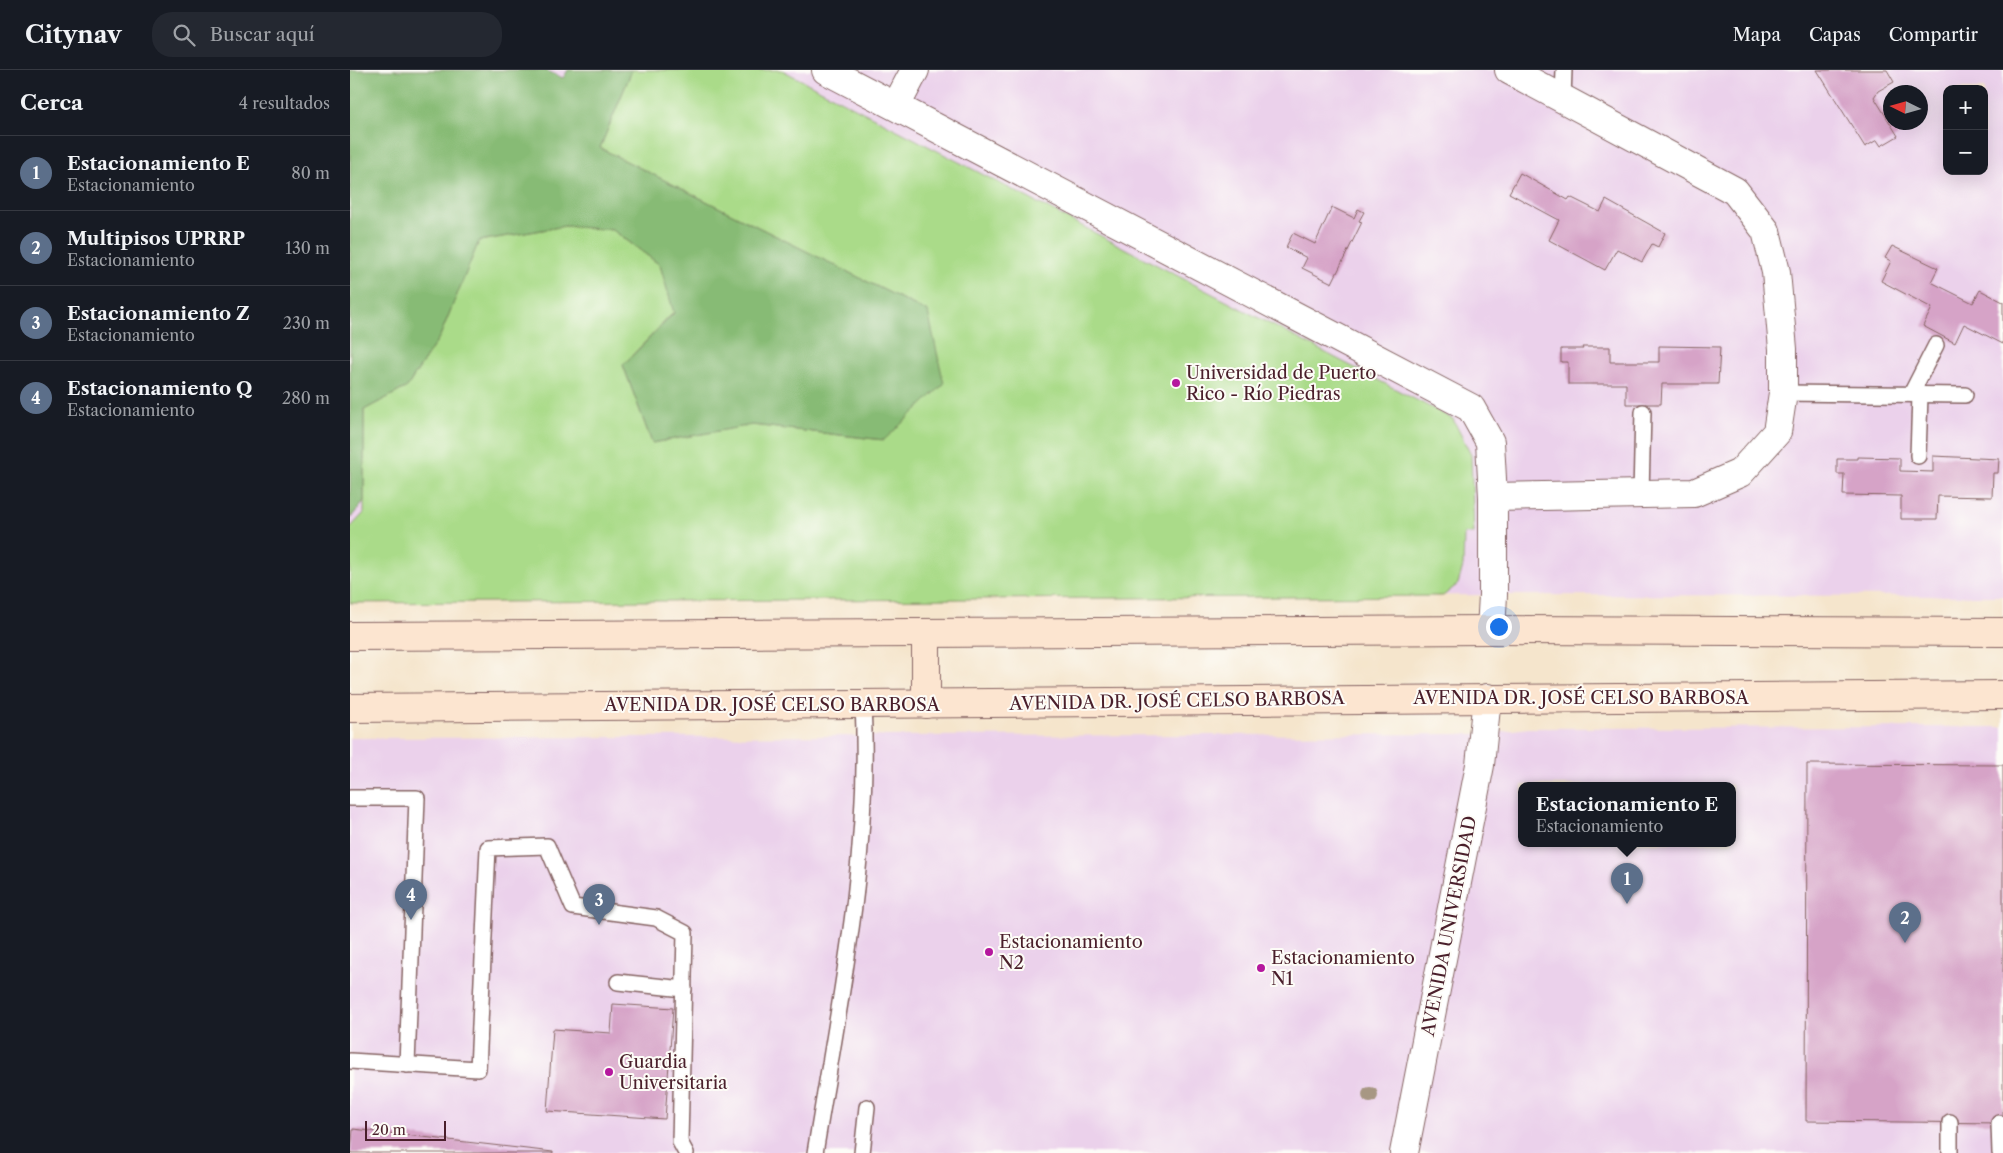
<!DOCTYPE html>
<html lang="es">
<meta charset="utf-8">
<style>
:root{--surface:#171b24;--page:#242831;--text:#f1f3f6;--muted:#9ea1a6;--line:#363941;--accent:#d93025}
body{margin:0;font-family:"Libre Caslon Text",serif;background:var(--page);color:var(--text)}
.controls{position:absolute;right:15px;top:15px;display:grid;overflow:hidden;border-radius:10px;box-shadow:0 5px 20px #0002}
.controls button{width:45px;height:45px;display:grid;place-items:center;padding:0;border:0;border-bottom:1px solid var(--line);background:var(--surface);color:var(--text);font:25px sans-serif}
.compass{position:absolute;left:1533px;top:15px;width:45px;height:45px;border-radius:50%;background:var(--surface);box-shadow:0 5px 20px #0002;rotate:275deg}
.scale{position:absolute;left:15px;bottom:12px;width:81px;box-sizing:border-box;padding-left:5px;border:2px solid #4a1f2b;border-top:0;font-size:14px;line-height:18px;white-space:nowrap;color:#4a1f2b;-webkit-text-stroke:4px #fdfcf7;paint-order:stroke}
.you{position:absolute;left:1148px;top:556px;width:18px;height:18px;margin:-12px;border:4px solid #fff;border-radius:50%;background:#1a73e8;box-shadow:0 0 0 8px #1a73e833}
.badge{display:grid;place-items:center;width:32px;height:32px;border-radius:50%;background:var(--accent);color:#fff;font-size:16px;font-weight:700}
.pin{position:absolute;translate:-50% -41px;filter:drop-shadow(0 1px 2px #0008)}
.pin::after{content:'';position:absolute;top:26px;width:18px;height:15px;background:inherit;clip-path:polygon(0 0,100% 0,50% 100%)}
.popup{position:absolute;left:1168px;top:712px;width:218px;height:65px;box-sizing:border-box;display:grid;place-content:center;border-radius:10px;background:var(--surface);filter:drop-shadow(0 1px 4px #0005);font-size:16px;white-space:nowrap;color:var(--muted)}
.popup b{font-size:19px;color:var(--text)}
.popup::after{content:'';position:absolute;left:50%;top:100%;margin-left:-10px;border:10px solid transparent;border-top-color:var(--surface)}
.list{margin:0;padding:0;list-style:none}
h2{display:flex;justify-content:space-between;align-items:center;height:65px;margin:0;padding:0 20px;font-size:21px}
h2 small{font-size:16px;font-weight:400;color:var(--muted)}
.list li{display:grid;grid-template-columns:32px 1fr auto;gap:15px;align-items:center;box-sizing:border-box;height:75px;padding:0 20px;border-top:1px solid var(--line)}
.list b{display:block;font-size:19px;white-space:nowrap}
.list p{margin:0;font-size:16px;white-space:nowrap;color:var(--muted)}
.list em{font-size:16px;font-style:normal;color:var(--muted)}
.icon{flex:none;width:28px;height:28px;fill:none;stroke:currentColor;stroke-width:2;stroke-linecap:round;stroke-linejoin:round}
.map{position:relative;flex:none;width:1653px;height:1083px;overflow:hidden}
header{display:flex;align-items:center;gap:30px;box-sizing:border-box;height:70px;padding:0 25px;background:var(--surface);border-bottom:1px solid var(--line)}
header strong{font-size:24px}
nav{display:flex;gap:28px;margin-inline-start:auto;font-size:18px}
.search{width:350px;height:45px;background:var(--page);display:flex;align-items:center;gap:12px;box-sizing:border-box;padding:0 18px;border-radius:20px;color:var(--muted);font-size:19px}
main{display:flex}
aside{flex:1;background:var(--surface)}
.map>svg:first-child{display:block}
</style>
<header>
<strong>Citynav</strong>
<div class="search"><svg class="icon" aria-label="search" viewBox="0 0 24 24"><circle cx="10" cy="10" r="6"/><path d="M15 15l6 6"/></svg>Buscar aquí</div>
<nav><a>Mapa</a><a>Capas</a><a>Compartir</a></nav>
</header>
<main>
<aside>
<h2>Cerca<small>4 resultados</small></h2>
<ul class="list">
<li><span class="badge" style="background:#5c6f8a">1</span><div><b>Estacionamiento E</b><p>Estacionamiento</p></div><em>80 m</em></li>
<li><span class="badge" style="background:#5c6f8a">2</span><div><b>Multipisos UPRRP</b><p>Estacionamiento</p></div><em>130 m</em></li>
<li><span class="badge" style="background:#5c6f8a">3</span><div><b>Estacionamiento Z</b><p>Estacionamiento</p></div><em>230 m</em></li>
<li><span class="badge" style="background:#5c6f8a">4</span><div><b>Estacionamiento Q</b><p>Estacionamiento</p></div><em>280 m</em></li>
</ul>
</aside>
<div class="map">
<svg width="1653" height="1083" viewBox="0 0 1653 1083">
<rect width="100%" height="100%" fill="#fdfcf7"/>
<filter id="ink" filterUnits="userSpaceOnUse"><feTurbulence type="fractalNoise" baseFrequency=".02" numOctaves="2"/><feDisplacementMap in="SourceGraphic" scale="10" xChannelSelector="R" yChannelSelector="G"/><feConvolveMatrix kernelMatrix="1 2 1 2 8 2 1 2 1" color-interpolation-filters="sRGB"/></filter>
<filter id="wash" filterUnits="userSpaceOnUse"><feTurbulence type="fractalNoise" baseFrequency=".0096" numOctaves="4" result="noise"/><feDisplacementMap in="SourceGraphic" scale="20" xChannelSelector="R" yChannelSelector="G"/><feGaussianBlur stdDeviation="1.12" result="paint"/><feColorMatrix in="noise" values="0 0 0 0 0 0 0 0 0 0 0 0 0 0 0 0 0 1.4 0 .05"/><feComposite in="paint" operator="in"/></filter>
<g filter="url(#wash)">
<rect width="100%" height="100%" fill="#f5e5cc"/>
<g fill="#ebd1eb" fill-rule="evenodd">
<path d="M 0,0 L 1653,0 L 1653,526 L 1143,525 L 0,533 ZM 1597,19 L 1634,19 L 1634,101 L 1597,101 ZM 1540,22 L 1570,22 L 1570,52 L 1540,52 Z"/>
<path d="M 1653,657 L 1653,1083 L 0,1083 L 0,668 L 1133,664 L 1178,658 ZM 1172,715 L 1382,715 L 1382,773 L 1172,773 Z"/>
</g>
<path fill="#aadb89" stroke="#7a7d5a" d="M 282,0 L 432,0 L 1103,349 L 1121,385 L 1124,463 L 1114,464 L 1113,496 L 1108,514 L 1093,526 L 0,533 L 0,458 L 14,443 L 14,340 L 57,317 L 90,266 L 129,171 L 215,156 L 263,160 L 310,195 L 324,242 L 273,295 L 302,373 L 401,355 L 534,370 L 578,242 L 250,78 Z"/>
<path fill="#87bb75" stroke="#686d50" d="M 0,0 L 195,0 L 213,8 L 218,0 L 282,0 L 250,78 L 578,242 L 594,314 L 534,370 L 402,355 L 302,373 L 273,295 L 324,243 L 310,195 L 263,160 L 215,156 L 129,171 L 90,266 L 57,317 L 14,340 L 14,431 L 0,449 Z"/>
<g id="blocks">
<g fill="#d6a3c7">
<path d="M 1467,0 L 1537,0 L 1544,12 L 1528,21 L 1524,27 L 1548,66 L 1531,76 L 1527,70 L 1515,77 Z"/>
<path d="M 1170,103 L 1218,130 L 1220,127 L 1250,142 L 1256,130 L 1315,163 L 1308,177 L 1302,174 L 1292,192 L 1267,179 L 1255,200 L 1199,170 L 1209,150 L 1159,123 Z"/>
<path d="M 982,137 L 1004,148 L 1008,139 L 1014,142 L 1009,151 L 1012,152 L 982,213 L 952,198 L 957,188 L 936,177 L 943,163 L 965,174 Z"/>
<path d="M 1542,176 L 1588,198 L 1581,212 L 1623,233 L 1630,220 L 1653,232 L 1653,274 L 1614,254 L 1605,273 L 1573,256 L 1582,238 L 1531,211 L 1541,191 L 1535,188 Z"/>
<path d="M 1309,276 L 1370,277 L 1368,314 L 1312,314 L 1311,334 L 1276,334 L 1276,314 L 1218,314 L 1218,292 L 1211,292 L 1211,279 L 1233,279 L 1232,277 L 1260,277 L 1260,292 L 1309,292 Z"/>
<path d="M 1583,386 L 1649,389 L 1648,403 L 1643,403 L 1642,427 L 1588,426 L 1587,449 L 1551,449 L 1551,426 L 1493,425 L 1494,404 L 1487,404 L 1487,389 L 1508,389 L 1508,387 L 1550,388 L 1550,401 L 1583,402 Z"/>
<path d="M 1457,694 L 1653,695 L 1653,1053 L 1456,1051 Z"/>
<path d="M 263,934 L 323,938 L 315,1049 L 197,1041 L 203,959 L 261,963 Z"/>
<path d="M 3,1059 L 203,1082 L 203,1083 L 1,1083 Z"/>
</g>
</g>
</g>
<g filter="url(#ink)">
<use href="#blocks" fill-opacity="0" stroke="#866463" stroke-width="1"/>
<g fill="none" stroke-linecap="round" stroke-linejoin="round">
<g stroke="#866463" stroke-width="18">
<g id="lane">
<path d="M 1213,28 L 1214,0"/>
<path d="M 1433,323 L 1615,325"/>
<path d="M 1561,324 L 1586,275"/>
<path d="M 1568,386 L 1570,325"/>
<path d="M 1291,424 L 1293,342"/>
<path d="M 0,728 L 67,728 L 57,995"/>
<path d="M 268,912 L 334,919"/>
<path d="M 0,991 L 128,999 L 138,778 L 197,776 L 223,837 L 306,848 L 335,863 L 330,1072 L 336,1083"/>
<path d="M 1600,1052 L 1600,1083"/>
<path d="M 1649,1053 L 1650,1083"/>
<path d="M 465,1083 C 489,935 521,785 513,634"/>
<path d="M 512,1083 L 517,1037"/>
</g>
</g>
<g stroke="#866463" stroke-width="30">
<g id="street">
<path d="M 476,0 L 1121,338 L 1140,372 L 1143,427 L 1143,525 L 1141,560"/>
<path d="M 546,36 L 565,0"/>
<path d="M 1143,427 L 1344,423 L 1390,403 L 1427,362 L 1433,323 L 1433,279 L 1426,202 L 1416,161 L 1385,121 L 1159,0"/>
<path d="M 1054,1083 L 1130,695 L 1137,628"/>
</g>
</g>
<g stroke="#866463" stroke-width="30">
<g id="secondary">
<path d="M 576,563 L 576,634"/>
<path d="M 0,566 L 1141,560 L 1653,562"/>
<path d="M 0,638 L 1653,625"/>
</g>
</g>
<use href="#lane" stroke="#fff" stroke-width="15"/>
<use href="#street" stroke="#fff" stroke-width="28"/>
<use href="#secondary" stroke="#fce5d0" stroke-width="28"/>
</g>
<circle fill="#a79783" cx="1020" cy="1025" r="8"/>
</g>
<g fill="#b5179e" stroke="#fdfcf7" stroke-width="2">
<circle cx="826" cy="313" r="5"/>
<circle cx="639" cy="882" r="5"/>
<circle cx="911" cy="898" r="5"/>
<circle cx="259" cy="1002" r="5"/>
</g>
<g text-anchor="middle" stroke-width="4" stroke-linejoin="round" paint-order="stroke">
<g font-size="18" fill="#4a1f2b" stroke="#fdfcf7" text-anchor="start">
<text x="836" y="309">Universidad de Puerto<tspan x="836" dy="21">Rico - Río Piedras</tspan></text>
<text x="649" y="878">Estacionamiento<tspan x="649" dy="21">N2</tspan></text>
<text x="921" y="894">Estacionamiento<tspan x="921" dy="21">N1</tspan></text>
<text x="269" y="998">Guardia<tspan x="269" dy="21">Universitaria</tspan></text>
</g>
<g font-size="18" fill="#4a1f2b" stroke="#fdfcf7">
<text x="1231" y="634">AVENIDA DR. JOSÉ CELSO BARBOSA</text>
<text transform="translate(827 631) rotate(-1)" y="6">AVENIDA DR. JOSÉ CELSO BARBOSA</text>
<text x="422" y="641">AVENIDA DR. JOSÉ CELSO BARBOSA</text>
<text transform="translate(1099 856) rotate(-79)" y="6">AVENIDA UNIVERSIDAD</text>
</g>
</g>
</svg>
<div class="controls">
<button>+</button>
<button>−</button>
</div>
<svg class="compass" viewBox="-18 -18 36 36"><path d="M0-13l5 13h-10z" fill="#e53935"/><path d="M0 13l5-13h-10z" fill="#9ea1a6"/></svg>
<div class="scale">20 m</div>
<div class="you"></div>
<div class="pin badge" style="left:1277px;top:834px;background:#5c6f8a">1</div>
<div class="popup"><b>Estacionamiento E</b>Estacionamiento</div>
<div class="pin badge" style="left:1555px;top:873px;background:#5c6f8a">2</div>
<div class="pin badge" style="left:249px;top:855px;background:#5c6f8a">3</div>
<div class="pin badge" style="left:61px;top:850px;background:#5c6f8a">4</div>
</div>
</main>
